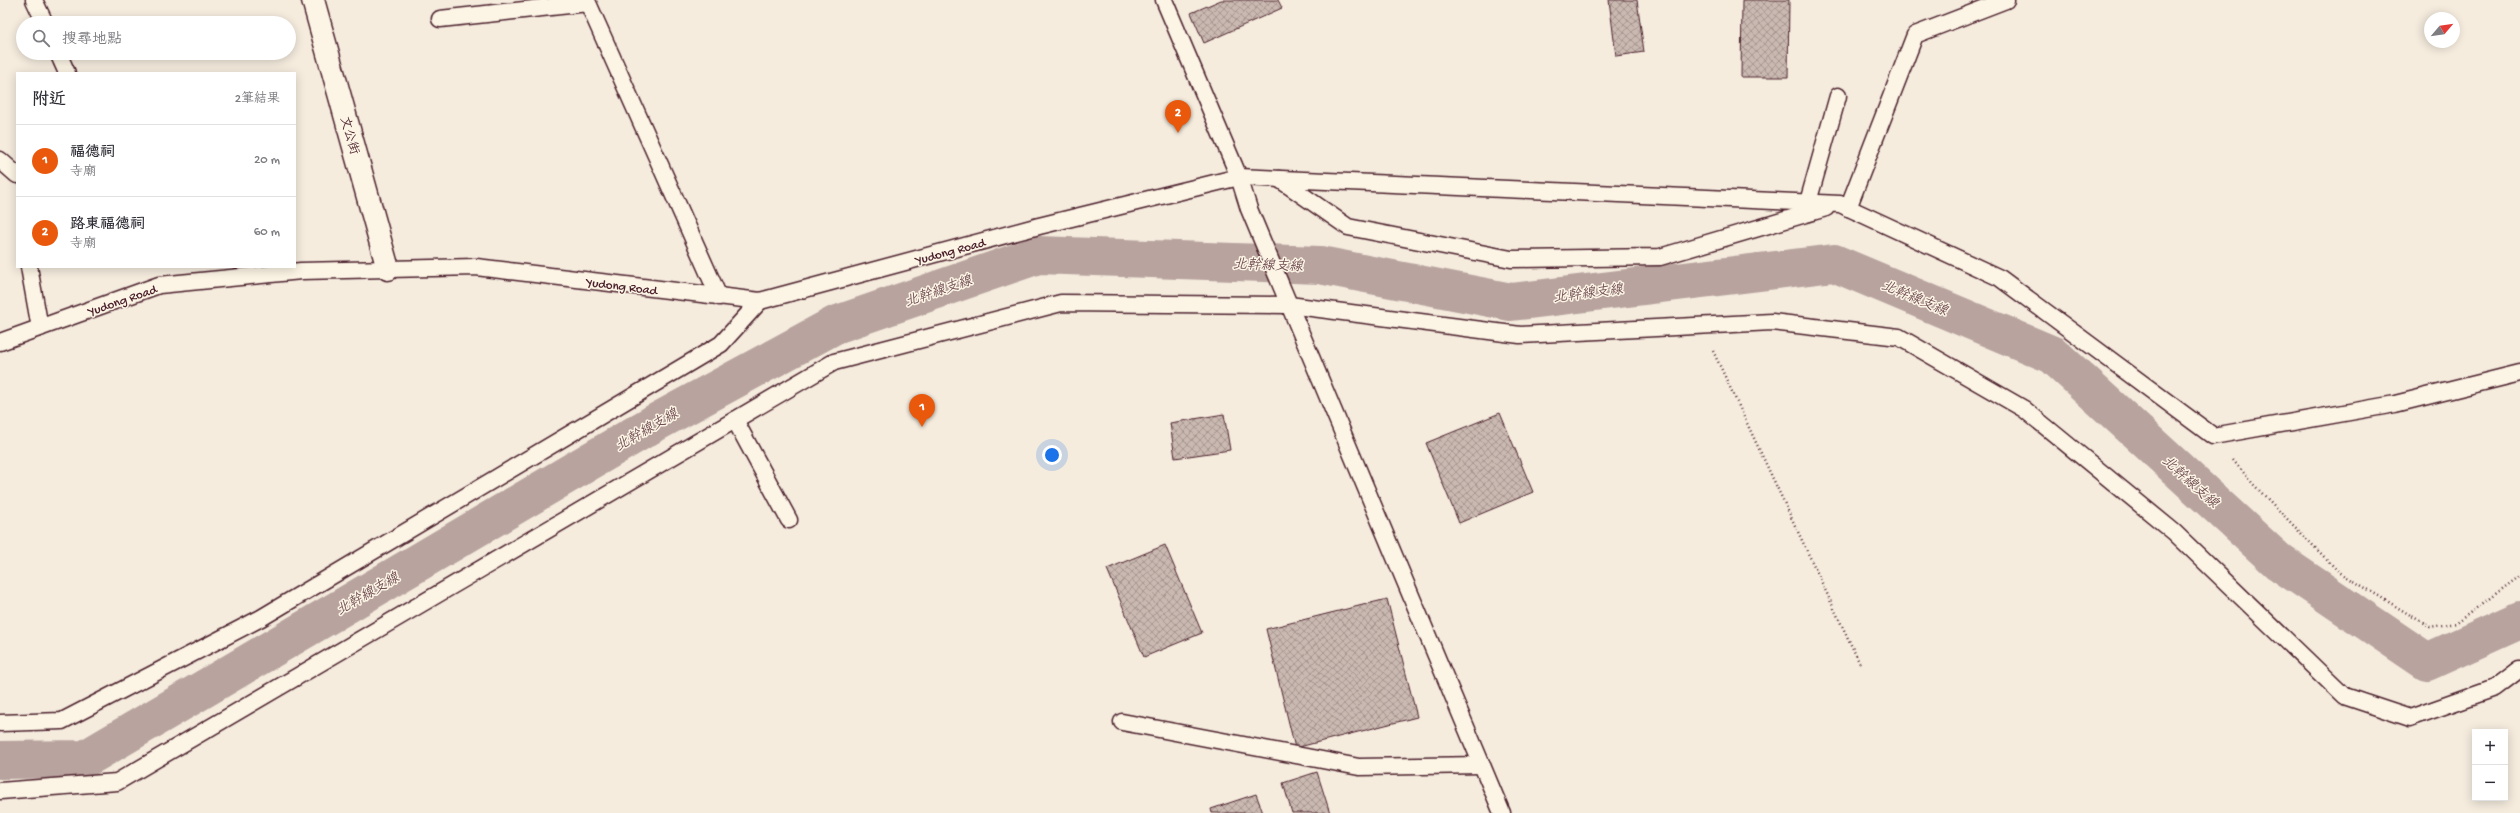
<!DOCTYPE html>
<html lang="zh-TW">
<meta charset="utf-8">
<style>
:root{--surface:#fff;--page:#f7f7f7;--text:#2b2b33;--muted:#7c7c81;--line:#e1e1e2;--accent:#ea580c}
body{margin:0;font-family:"Gochi Hand","LXGW WenKai TC",sans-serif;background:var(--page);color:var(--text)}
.controls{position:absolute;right:12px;bottom:12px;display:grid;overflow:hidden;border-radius:0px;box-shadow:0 2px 10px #0003}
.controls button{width:36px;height:36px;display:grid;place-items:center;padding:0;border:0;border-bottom:1px solid var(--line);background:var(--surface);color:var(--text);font:20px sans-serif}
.compass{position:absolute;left:2424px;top:12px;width:36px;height:36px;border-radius:50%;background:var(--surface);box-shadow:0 2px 10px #0003;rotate:61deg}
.you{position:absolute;left:1052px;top:455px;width:14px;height:14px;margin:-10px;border:3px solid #fff;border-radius:50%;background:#1a73e8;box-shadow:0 0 0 6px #1a73e833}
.badge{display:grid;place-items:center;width:26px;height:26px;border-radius:50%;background:var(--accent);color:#fff;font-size:13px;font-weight:700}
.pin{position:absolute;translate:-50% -33px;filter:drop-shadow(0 1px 2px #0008)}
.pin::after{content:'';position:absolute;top:21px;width:14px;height:12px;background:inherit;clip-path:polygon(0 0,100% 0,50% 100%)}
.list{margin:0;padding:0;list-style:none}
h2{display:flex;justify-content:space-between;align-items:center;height:52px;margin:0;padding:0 16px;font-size:17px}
h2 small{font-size:13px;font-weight:400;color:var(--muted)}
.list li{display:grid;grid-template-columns:26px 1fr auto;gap:12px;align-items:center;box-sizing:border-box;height:72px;padding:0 16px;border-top:1px solid var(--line)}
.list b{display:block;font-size:15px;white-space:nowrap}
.list p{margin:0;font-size:13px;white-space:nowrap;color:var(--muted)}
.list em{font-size:13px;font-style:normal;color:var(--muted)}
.icon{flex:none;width:22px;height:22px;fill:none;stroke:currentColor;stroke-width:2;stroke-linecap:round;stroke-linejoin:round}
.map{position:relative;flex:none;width:2520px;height:813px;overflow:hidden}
.search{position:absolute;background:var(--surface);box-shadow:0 2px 10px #0003;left:16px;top:16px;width:280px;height:44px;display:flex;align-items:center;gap:10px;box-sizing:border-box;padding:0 14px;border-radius:22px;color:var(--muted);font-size:15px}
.panel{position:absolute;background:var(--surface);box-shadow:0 2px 10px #0003;left:16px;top:72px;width:280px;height:196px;border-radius:0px}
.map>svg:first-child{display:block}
</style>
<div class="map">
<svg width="2520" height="813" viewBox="0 0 2520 813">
<defs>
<pattern id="building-cross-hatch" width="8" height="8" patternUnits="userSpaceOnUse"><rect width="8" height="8" fill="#cab9b1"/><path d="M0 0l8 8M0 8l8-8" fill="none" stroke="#a69690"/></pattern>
</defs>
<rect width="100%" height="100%" fill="#f5ecde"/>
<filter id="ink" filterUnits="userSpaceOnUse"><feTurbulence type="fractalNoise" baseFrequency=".025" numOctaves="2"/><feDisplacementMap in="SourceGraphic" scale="8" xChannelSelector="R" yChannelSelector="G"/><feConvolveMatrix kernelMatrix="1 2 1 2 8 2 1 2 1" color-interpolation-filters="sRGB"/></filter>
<g filter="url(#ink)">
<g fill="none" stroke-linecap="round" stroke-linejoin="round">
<path stroke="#b8a39e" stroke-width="38" d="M 0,760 L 85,759 L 653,424 L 835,325 L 1038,255 L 1320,265 L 1511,302 L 1834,263 L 2053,355 L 2279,562 L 2427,662 L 2520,620"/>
</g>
<g fill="url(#building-cross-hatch)" stroke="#4a1f2b">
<path d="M 1221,0 L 1278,0 L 1282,8 L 1204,43 L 1191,13 Z"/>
<path d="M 1609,0 L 1637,0 L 1644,52 L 1616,56 Z"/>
<path d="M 1742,0 L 1789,0 L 1788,77 L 1741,77 Z"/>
<path d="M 1500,413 L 1533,492 L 1459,523 L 1426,443 Z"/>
<path d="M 1224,414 L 1230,450 L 1175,458 L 1170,423 Z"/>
<path d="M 1165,545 L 1202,633 L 1144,657 L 1107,569 Z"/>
<path d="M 1387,599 L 1417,717 L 1295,748 L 1266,629 Z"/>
<path d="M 1317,772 L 1330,813 L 1292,813 L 1283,783 Z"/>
<path d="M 1256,794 L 1263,813 L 1212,813 L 1211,809 Z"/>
</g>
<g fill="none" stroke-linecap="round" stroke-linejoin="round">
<g stroke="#4a1f2b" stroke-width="19">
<g id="service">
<path d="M 34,0 L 45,23"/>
<path d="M 1164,0 L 1239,177 L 1249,209 L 1502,813"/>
<path d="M 440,19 L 588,3 L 719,297"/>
<path d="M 58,53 L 67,73"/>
<path d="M 0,160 L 17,175"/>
<path d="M 1279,179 L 1348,227 L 1511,259 L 1660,257 L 1826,208"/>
<path d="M 1808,202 L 1838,96"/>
<path d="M 1848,208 L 1915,35 L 2006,0"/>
<path d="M 29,267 L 40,328"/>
<path d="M 0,342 L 159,285 L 301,271 L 476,267 L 760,301 L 1039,226 L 1239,177 L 1840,204 L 2000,278 L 2213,436 L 2395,404 L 2520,373"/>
<path d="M 735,420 L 789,520"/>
<path d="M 1122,722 L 1359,767 L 1482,765"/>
<path d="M 0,723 L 62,721 L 261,618 L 721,344 L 760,301"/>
<path d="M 0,791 L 117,782 L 834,362 L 1061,303 L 1289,305 L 1520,335 L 1772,322 L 1899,337 L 2024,409 L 2174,532 L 2344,696 L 2410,718 L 2495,688 L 2520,669"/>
</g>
</g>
<g stroke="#4a1f2b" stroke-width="25">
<path id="minor" d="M 313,0 L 388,269"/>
</g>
<g stroke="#4a1f2b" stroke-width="2.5" stroke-dasharray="1 3" stroke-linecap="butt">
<path d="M 1713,351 L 1861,666"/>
<path d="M 2233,460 L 2254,485 L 2339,572 L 2430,627 L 2456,623 L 2520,576"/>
</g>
<use href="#service" stroke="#fcf5e5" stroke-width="16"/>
<use href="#minor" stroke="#fcf5e5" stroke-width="22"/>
</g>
</g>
<g text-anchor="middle" stroke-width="3" stroke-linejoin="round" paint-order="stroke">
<g font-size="13" fill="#4a1f2b" stroke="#fcf5e5">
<text transform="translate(351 135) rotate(74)" y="5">文公街</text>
<text transform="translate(950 250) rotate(-15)" y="5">Yudong Road</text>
<text transform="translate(622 285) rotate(7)" y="5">Yudong Road</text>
<text transform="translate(122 299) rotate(-19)" y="5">Yudong Road</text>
</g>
<g font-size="14" font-style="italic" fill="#704d53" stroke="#fcf5e5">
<text transform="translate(1268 264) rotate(2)" y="5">北幹線支線</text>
<text transform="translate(938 290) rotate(-19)" y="5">北幹線支線</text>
<text transform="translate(1588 292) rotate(-7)" y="5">北幹線支線</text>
<text transform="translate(1915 297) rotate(23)" y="5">北幹線支線</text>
<text transform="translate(646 429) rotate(-30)" y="5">北幹線支線</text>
<text transform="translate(2191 481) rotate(42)" y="5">北幹線支線</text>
<text transform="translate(367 593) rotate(-30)" y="5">北幹線支線</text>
</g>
</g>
</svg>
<div class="controls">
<button>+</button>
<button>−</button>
</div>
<svg class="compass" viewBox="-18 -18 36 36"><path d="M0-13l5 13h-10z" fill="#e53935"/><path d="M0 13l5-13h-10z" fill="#7c7c81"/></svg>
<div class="you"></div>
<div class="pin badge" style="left:922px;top:427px">1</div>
<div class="pin badge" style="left:1178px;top:133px">2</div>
<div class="search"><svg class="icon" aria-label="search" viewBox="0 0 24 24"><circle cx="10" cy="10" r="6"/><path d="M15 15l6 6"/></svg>搜尋地點</div>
<section class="panel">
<h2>附近<small>2筆結果</small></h2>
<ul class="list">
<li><span class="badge">1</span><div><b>福德祠</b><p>寺廟</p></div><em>20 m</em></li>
<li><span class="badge">2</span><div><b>路東福德祠</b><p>寺廟</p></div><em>60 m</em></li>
</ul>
</section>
</div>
